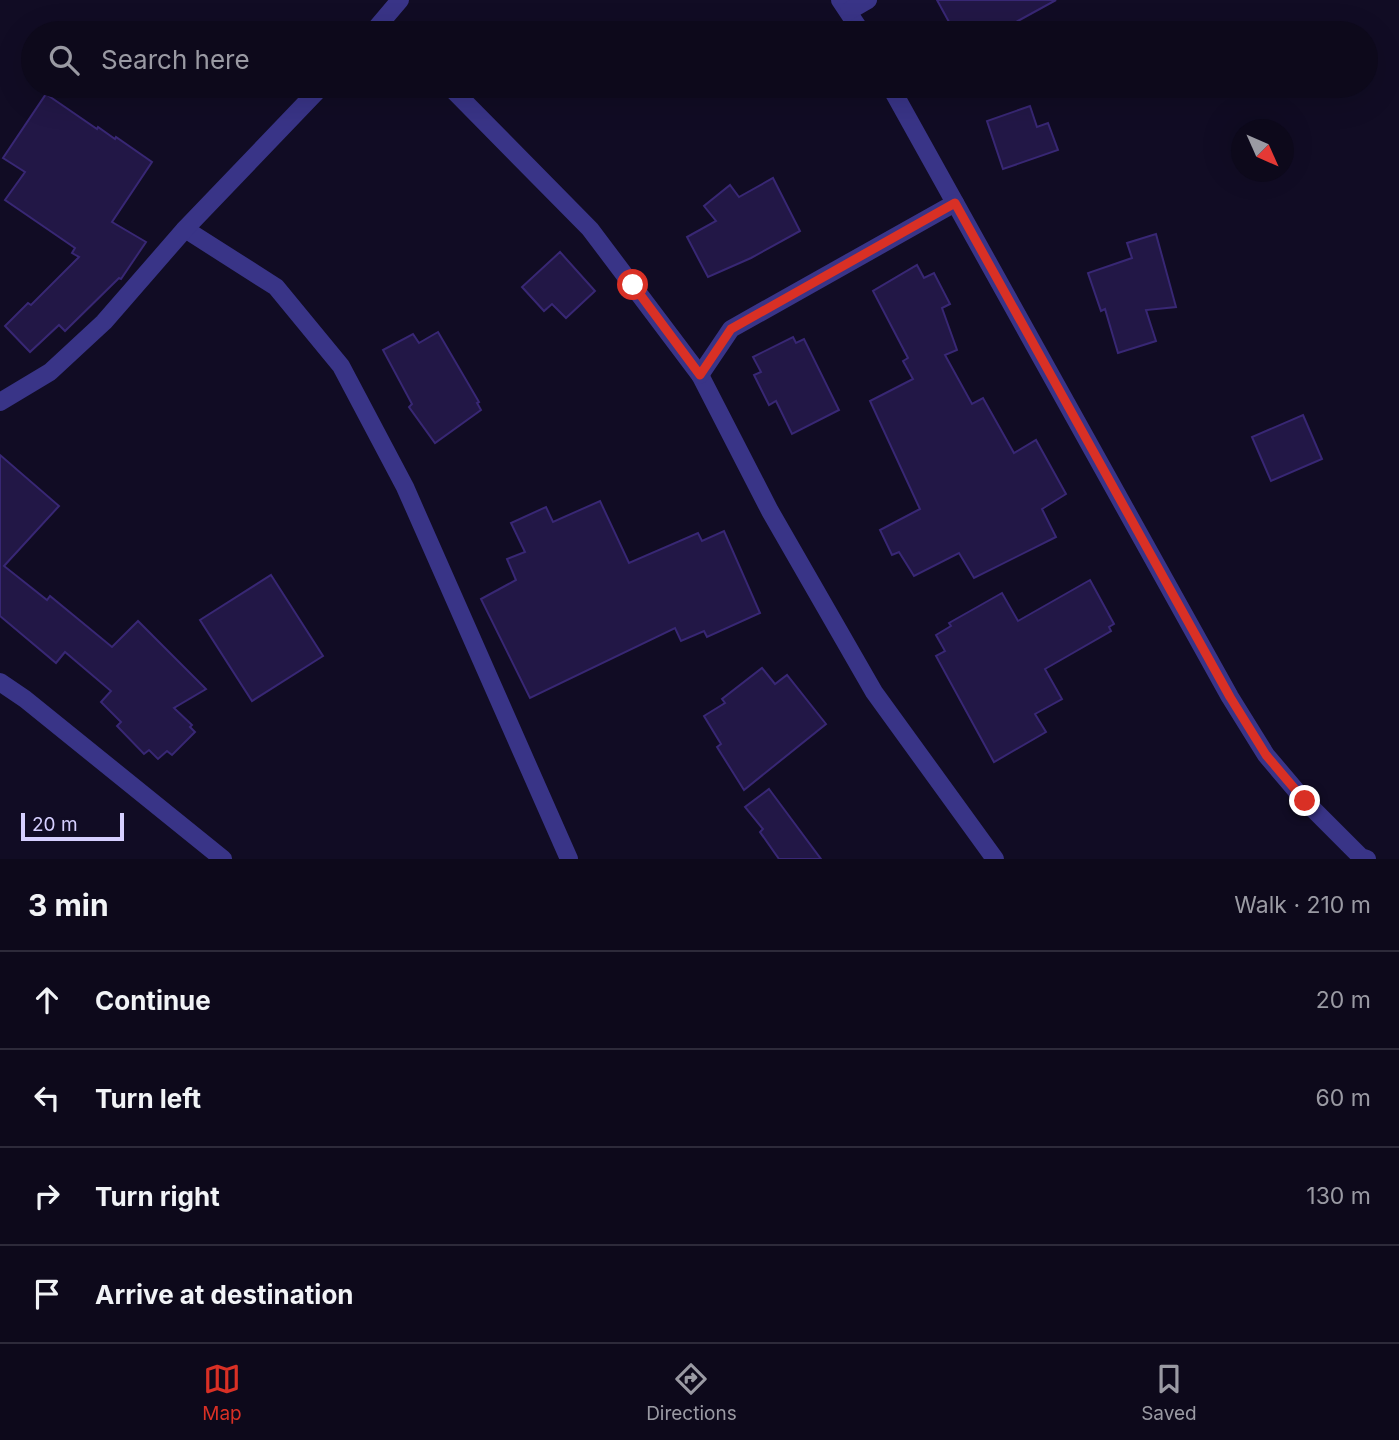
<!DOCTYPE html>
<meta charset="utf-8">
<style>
:root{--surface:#0d091b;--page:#161224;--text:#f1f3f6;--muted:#9a9aa3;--line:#2d2a3a;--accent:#d93025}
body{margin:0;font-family:Inter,sans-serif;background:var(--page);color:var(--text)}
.compass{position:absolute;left:1231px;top:119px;width:63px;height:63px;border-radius:50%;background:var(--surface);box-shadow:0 7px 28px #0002;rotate:135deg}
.scale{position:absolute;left:21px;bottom:18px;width:103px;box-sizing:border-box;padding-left:7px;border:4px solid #d6cfff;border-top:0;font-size:19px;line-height:24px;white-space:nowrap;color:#d6cfff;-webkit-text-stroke:5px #110c24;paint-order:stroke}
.stop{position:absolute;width:21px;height:21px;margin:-16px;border:5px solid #d93025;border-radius:50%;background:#fff}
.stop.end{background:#d93025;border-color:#fff;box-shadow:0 2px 7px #0008}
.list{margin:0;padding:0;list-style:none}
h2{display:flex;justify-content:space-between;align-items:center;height:91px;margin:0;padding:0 28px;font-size:30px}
h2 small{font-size:23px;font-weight:400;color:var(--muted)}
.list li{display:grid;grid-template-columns:46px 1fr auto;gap:21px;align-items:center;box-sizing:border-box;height:98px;padding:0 28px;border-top:2px solid var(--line)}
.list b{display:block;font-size:26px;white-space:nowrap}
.list em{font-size:23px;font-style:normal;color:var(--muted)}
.icon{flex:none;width:38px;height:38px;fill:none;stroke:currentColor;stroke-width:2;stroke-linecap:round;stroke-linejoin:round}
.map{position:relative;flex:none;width:1399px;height:859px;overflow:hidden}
.search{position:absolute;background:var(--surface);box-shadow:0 7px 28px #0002;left:21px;right:21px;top:21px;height:77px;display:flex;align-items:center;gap:18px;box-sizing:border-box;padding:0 24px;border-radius:38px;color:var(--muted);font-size:26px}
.sheet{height:483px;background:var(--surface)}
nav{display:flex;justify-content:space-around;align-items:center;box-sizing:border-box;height:98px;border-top:2px solid var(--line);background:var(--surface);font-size:19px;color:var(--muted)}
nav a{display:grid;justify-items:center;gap:4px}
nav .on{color:var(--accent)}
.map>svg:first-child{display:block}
</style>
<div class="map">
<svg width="1399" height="859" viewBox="0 0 1399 859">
<rect width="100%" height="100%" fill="#110c24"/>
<g fill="#221746" stroke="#382774" stroke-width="2">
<path d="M 937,0 L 1056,0 L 996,33 L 955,33 Z"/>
<path d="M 46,94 L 97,129 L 98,127 L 115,139 L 116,137 L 152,162 L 112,222 L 146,242 L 121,279 L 119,278 L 65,331 L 59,325 L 30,352 L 5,326 L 28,303 L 31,305 L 79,257 L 72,253 L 75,248 L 5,200 L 25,172 L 3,158 Z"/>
<path d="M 1030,106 L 1037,127 L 1048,123 L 1058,150 L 1003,169 L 987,121 Z"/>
<path d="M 773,178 L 800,231 L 751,258 L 708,277 L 687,237 L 716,221 L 704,206 L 730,185 L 739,197 Z"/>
<path d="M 1156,234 L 1176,307 L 1146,310 L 1156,341 L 1118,353 L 1105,309 L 1101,311 L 1088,273 L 1132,258 L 1127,243 Z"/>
<path d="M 560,252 L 595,291 L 566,318 L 552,304 L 544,311 L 522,287 Z"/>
<path d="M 917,265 L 924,278 L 934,273 L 950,304 L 942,308 L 957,350 L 945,355 L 972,404 L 983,398 L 1014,453 L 1036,440 L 1066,494 L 1042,509 L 1056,537 L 974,578 L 959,553 L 914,576 L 899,552 L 892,555 L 880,530 L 920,509 L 870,401 L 913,379 L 903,361 L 908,358 L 873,291 Z"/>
<path d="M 438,332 L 479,402 L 477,403 L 481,410 L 435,443 L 409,407 L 412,404 L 383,350 L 413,334 L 419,343 Z"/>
<path d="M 793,337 L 796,343 L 804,339 L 839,410 L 792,434 L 776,401 L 769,405 L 754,375 L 761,372 L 753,357 Z"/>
<path d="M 1303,415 L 1322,459 L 1271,481 L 1252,437 Z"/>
<path d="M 0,455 L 59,506 L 4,566 L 47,600 L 50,596 L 112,647 L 138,621 L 206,689 L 174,708 L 192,725 L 190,727 L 195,732 L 172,755 L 167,751 L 158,759 L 149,750 L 144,754 L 117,726 L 121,722 L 101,702 L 111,691 L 65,652 L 56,663 L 0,616 Z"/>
<path d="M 600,501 L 629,563 L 698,533 L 702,541 L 724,531 L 760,613 L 707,637 L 704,631 L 681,641 L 675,628 L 530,698 L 481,599 L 516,580 L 507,559 L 525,552 L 511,523 L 546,507 L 553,522 Z"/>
<path d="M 271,575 L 323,656 L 252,701 L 200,620 Z"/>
<path d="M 1090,580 L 1114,624 L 1109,627 L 1111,631 L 1045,669 L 1062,699 L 1035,714 L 1046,732 L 994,762 L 936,656 L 945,651 L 936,635 L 951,626 L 949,623 L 1002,593 L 1018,621 Z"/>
<path d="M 762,668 L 775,684 L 787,675 L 826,724 L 744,790 L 717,747 L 721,744 L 704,716 L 725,703 L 722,699 Z"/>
<path d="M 769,789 L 821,859 L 779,859 L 760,832 L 763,829 L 745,807 Z"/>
</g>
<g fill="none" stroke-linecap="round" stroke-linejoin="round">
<g stroke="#393487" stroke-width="18">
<path d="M 840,0 L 862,33"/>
<path d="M 849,11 L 868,0"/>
<path d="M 372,33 L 400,0"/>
<path d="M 449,86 L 590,229 L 700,375 L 770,511 L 874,692 L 995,859"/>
<path d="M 890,86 L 1230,697 L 1266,755 L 1305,801 L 1361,857 L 1367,859"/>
<path d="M 185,229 L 276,287 L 341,366 L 405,487 L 569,859"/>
<path d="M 700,375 L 731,329 L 955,203"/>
<path d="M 0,402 L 50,372 L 104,322 L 185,229 L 322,86"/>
<path d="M 0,682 L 25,699 L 223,859"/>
</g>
</g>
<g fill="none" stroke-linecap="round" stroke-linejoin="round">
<path stroke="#d93025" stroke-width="9" d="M 633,285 L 700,375 L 731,329 L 955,203 L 1230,697 L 1266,755 L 1305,801"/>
</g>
</svg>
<svg class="compass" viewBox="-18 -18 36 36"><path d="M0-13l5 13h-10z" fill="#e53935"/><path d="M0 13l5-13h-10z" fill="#9a9aa3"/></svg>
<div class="scale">20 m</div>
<div class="stop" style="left:633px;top:285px"></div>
<div class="stop end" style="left:1305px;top:801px"></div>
<div class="search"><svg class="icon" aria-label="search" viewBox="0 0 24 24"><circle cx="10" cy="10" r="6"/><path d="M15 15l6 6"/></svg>Search here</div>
</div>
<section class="sheet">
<h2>3 min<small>Walk · 210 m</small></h2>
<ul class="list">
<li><svg class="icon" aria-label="ahead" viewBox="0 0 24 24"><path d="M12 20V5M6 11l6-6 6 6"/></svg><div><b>Continue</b></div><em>20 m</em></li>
<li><svg class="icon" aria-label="left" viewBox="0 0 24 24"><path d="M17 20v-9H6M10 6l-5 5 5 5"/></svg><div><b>Turn left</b></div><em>60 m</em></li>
<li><svg class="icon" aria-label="right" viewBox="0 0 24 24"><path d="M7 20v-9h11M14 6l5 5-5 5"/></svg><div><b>Turn right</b></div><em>130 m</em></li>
<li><svg class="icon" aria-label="arrive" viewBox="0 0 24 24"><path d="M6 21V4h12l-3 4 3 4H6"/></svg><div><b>Arrive at destination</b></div></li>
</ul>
</section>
<nav>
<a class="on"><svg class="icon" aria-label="map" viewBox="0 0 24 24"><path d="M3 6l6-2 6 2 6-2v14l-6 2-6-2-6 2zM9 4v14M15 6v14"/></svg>Map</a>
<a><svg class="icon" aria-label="directions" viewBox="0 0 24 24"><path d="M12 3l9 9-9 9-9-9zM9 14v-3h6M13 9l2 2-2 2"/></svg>Directions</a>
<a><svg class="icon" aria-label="saved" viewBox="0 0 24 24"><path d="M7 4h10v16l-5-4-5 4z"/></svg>Saved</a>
</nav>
